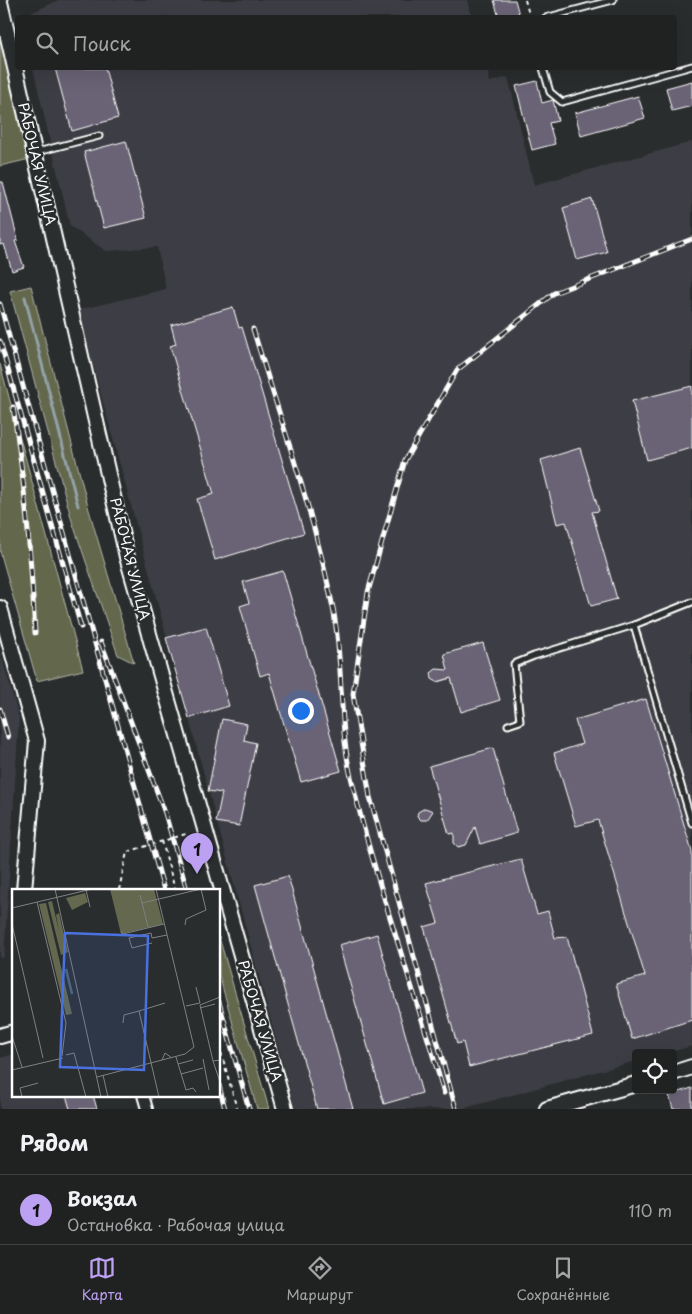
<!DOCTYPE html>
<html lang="ru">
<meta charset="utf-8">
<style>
:root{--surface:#202222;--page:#282a2a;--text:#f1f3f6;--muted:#a2a4a5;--line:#3d3f40;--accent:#bca0f2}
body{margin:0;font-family:"Playpen Sans",sans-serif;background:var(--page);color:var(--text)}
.controls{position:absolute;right:15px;bottom:15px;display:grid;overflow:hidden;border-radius:5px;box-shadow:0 5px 20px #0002}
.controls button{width:45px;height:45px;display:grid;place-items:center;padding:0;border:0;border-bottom:1px solid var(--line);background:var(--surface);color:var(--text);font:25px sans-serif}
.you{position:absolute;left:300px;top:710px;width:18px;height:18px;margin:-12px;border:4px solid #fff;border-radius:50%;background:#1a73e8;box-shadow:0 0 0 8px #1a73e833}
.badge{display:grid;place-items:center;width:32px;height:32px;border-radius:50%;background:var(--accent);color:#111;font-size:16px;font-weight:700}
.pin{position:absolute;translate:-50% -41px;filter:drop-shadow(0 1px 2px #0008)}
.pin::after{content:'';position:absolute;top:26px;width:18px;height:15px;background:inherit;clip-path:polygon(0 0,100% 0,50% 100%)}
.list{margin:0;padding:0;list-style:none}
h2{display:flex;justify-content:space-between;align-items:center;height:65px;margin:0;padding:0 20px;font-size:21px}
h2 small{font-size:16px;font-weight:400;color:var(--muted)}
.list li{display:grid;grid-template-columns:32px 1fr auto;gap:15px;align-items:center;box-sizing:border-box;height:70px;padding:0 20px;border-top:1px solid var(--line)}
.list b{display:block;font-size:19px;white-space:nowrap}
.list p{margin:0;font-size:16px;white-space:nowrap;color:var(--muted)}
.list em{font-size:16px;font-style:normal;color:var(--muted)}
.icon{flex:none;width:28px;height:28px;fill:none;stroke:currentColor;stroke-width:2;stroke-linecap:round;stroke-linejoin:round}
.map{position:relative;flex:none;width:692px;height:1109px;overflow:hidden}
.search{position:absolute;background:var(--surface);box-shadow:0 5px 20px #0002;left:15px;right:15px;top:15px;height:55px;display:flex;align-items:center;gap:12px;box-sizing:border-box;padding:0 18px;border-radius:5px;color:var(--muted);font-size:19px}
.sheet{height:135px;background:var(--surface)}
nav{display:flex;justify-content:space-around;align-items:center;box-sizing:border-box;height:70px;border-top:1px solid var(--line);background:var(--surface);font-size:14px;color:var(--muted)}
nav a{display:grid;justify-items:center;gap:2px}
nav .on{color:var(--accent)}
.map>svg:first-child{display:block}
</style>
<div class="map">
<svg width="692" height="1109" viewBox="0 0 692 1109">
<rect width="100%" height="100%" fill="#2a2d2e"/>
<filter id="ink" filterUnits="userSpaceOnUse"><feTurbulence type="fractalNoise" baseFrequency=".02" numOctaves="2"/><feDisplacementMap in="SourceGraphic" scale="10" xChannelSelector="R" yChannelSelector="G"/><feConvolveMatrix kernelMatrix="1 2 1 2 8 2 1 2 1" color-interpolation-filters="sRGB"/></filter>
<g filter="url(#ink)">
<g fill="#3e3e44">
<path d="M 59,0 L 467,0 L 472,17 L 22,17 Z"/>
<path d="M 33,68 L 487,68 L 490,82 L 508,77 L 534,185 L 692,142 L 692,1046 L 667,1053 L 636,1053 L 636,1061 L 461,1109 L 295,1109 L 78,310 L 166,289 L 157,247 L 106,251 L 70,226 Z"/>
<path d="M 0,651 L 19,718 L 4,957 L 0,958 Z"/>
<path d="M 14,1054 L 14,1095 L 67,1095 L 71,1109 L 0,1109 L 0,1058 Z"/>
</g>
<g fill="#63684e" stroke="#b1b4a6">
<path d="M 0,40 L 30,159 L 0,166 Z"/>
<path d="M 31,286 L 89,510 L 134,663 L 118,655 L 72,521 L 10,291 Z"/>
<path d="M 0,364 L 83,670 L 37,681 L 0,551 Z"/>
<path d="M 219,937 L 269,1109 L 257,1109 L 219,975 Z"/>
</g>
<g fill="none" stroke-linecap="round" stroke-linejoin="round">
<path stroke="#94a3aa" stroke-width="3" d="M 25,297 L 78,506"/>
</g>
<g fill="#6b6476" stroke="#fff">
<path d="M 494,0 L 515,0 L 520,18 L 499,18 Z"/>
<path d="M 55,68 L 105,68 L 118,118 L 72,131 Z"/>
<path d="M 537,81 L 542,103 L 553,100 L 558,121 L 549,123 L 555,144 L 532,150 L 516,86 Z"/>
<path d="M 692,81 L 692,106 L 672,111 L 666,88 Z"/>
<path d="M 638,96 L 645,118 L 581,136 L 575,113 Z"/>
<path d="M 126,141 L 146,218 L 104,228 L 84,152 Z"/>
<path d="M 0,182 L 3,182 L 18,240 L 15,241 L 24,267 L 12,271 L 4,244 L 0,245 Z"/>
<path d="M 592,199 L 607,252 L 577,260 L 563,208 Z"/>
<path d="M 233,307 L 239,328 L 242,327 L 304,533 L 215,560 L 197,499 L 214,494 L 170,346 L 176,344 L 171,325 Z"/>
<path d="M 692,386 L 692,448 L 647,460 L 632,401 Z"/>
<path d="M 580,448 L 599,511 L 592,512 L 617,599 L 591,606 L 566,522 L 557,524 L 541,460 Z"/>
<path d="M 283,571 L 341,771 L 301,782 L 269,673 L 260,676 L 240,606 L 249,603 L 243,582 Z"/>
<path d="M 206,627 L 229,706 L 189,718 L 166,638 Z"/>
<path d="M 483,643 L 500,700 L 461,712 L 451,678 L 437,682 L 432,679 L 431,673 L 436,669 L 448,670 L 444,654 Z"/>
<path d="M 646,699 L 692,851 L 692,1020 L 632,1039 L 616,984 L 645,976 L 598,820 L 576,826 L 554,753 L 582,744 L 575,720 Z"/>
<path d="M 222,719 L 247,724 L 244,740 L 256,743 L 239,826 L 216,822 L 222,793 L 208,791 Z"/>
<path d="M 493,748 L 517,833 L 480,844 L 475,827 L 466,845 L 458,847 L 454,843 L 454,833 L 449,834 L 429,766 Z"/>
<path d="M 425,808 L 433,811 L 427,820 L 421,820 L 417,816 L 418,812 Z"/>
<path d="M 521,859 L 537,914 L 548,911 L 555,938 L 567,937 L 593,1035 L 469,1067 L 463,1042 L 457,1044 L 424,927 L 438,923 L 426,883 Z"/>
<path d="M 288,876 L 353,1109 L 317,1109 L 255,885 Z"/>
<path d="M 377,934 L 422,1093 L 384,1104 L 339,945 Z"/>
<path d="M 692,1088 L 692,1109 L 673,1109 L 669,1095 Z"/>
<path d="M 66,1095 L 93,1095 L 97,1109 L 70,1109 Z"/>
</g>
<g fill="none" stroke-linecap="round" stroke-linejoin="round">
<g stroke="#fff" stroke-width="9">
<g id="lane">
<path d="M 545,18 L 613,0"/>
<path d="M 543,68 L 550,92 L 562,102 L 692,66"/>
<path d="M 37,152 L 99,136"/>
<path d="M 692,602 L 634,625 L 692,823"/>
<path d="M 508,725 L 520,721 L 514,664 L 534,656 L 634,625"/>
</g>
</g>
<g stroke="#fff" stroke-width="14">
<path id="street" d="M 143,1095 L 147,1109"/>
</g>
<g stroke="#fff" stroke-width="18">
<g id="secondary">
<path d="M 0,2 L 127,557 L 285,1109"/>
<path d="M 0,608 L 37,741 L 24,890"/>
<path d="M 0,1036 L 14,1032"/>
<path d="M 673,1073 L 692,1067"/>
<path d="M 547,1109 L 636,1084"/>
</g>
</g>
<g stroke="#fff" stroke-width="2" stroke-dasharray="4 4" stroke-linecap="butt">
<path d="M 525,0 L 530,18"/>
<path d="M 162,841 L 175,890"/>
<path d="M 119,890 L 127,852 L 186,834"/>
<path d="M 219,1045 L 237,1109"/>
</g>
<use href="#lane" stroke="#2a2d2e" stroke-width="5"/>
<use href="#street" stroke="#2a2d2e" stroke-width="10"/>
<use href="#secondary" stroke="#2a2d2e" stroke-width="14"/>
<g stroke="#fff" stroke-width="5">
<g id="rail">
<path d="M 0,304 L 164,890"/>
<path d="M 253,329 C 281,421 314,513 333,608 C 344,664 338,721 351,777 C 376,884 414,988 444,1093"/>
<path d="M 0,341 L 81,627"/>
<path d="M 13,407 C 25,482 31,557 35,633"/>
<path d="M 101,642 L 165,813 L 187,890"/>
<path d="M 0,709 L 8,737"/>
<path d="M 219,1002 L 249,1109"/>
<path d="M 219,1085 L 225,1109"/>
<path d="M 456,1109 L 370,797 L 353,694 L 368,592 L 405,460 L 457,370 L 554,293 L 692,239"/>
</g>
</g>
<use href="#rail" stroke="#2a2d2e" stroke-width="3" stroke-dasharray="9" stroke-linecap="butt"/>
</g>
</g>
<g text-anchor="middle" stroke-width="5" stroke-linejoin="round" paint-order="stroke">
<g font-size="14" fill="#fff" stroke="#2a2d2e">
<text transform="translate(37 164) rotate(77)" y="5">РАБОЧАЯ УЛИЦА</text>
<text transform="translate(130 559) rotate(76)" y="5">РАБОЧАЯ УЛИЦА</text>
<text transform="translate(260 1021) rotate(74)" y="5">РАБОЧАЯ УЛИЦА</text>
</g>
</g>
<g transform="translate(12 889)">
<rect width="208" height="208" fill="#2a2d2e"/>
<path d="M 98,0 L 142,0 L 151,35 L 109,45 ZM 73,4 L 76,13 L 60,21 L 54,9 ZM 40,12 L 47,42 L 44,26 L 47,24 L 56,63 L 49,66 L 36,13 ZM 34,14 L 60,125 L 54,126 L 27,15 Z" fill="#63684e"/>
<path fill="none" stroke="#4c6671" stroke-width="2.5" d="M 54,80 L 60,105"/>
<path fill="none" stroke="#7f8182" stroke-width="1" d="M 43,0 L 89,208M 74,1 L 78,18M 128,6 L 136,38M 25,13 L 54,134 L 50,167M 130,14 L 189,0M 0,19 L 80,0M 0,35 L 31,169M 173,36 L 174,30 L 194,21 L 189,0M 109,42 L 111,45 L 152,35M 140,54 L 120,59 L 117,49 L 139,44 L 140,49 L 155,46M 174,117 L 188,114 L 184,98M 188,119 L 203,115M 111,134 L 112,126 L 127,122M 0,147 L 10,178M 54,166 L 62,164 L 74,208M 164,168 L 174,201 L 181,199 L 184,203M 191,170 L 197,201M 150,171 L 153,164 L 160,169M 208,171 L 201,172 L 208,193M 201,172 L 188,116 L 208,108M 166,175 L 181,171M 0,181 L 51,169M 169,185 L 191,179M 91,186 L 96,208M 85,188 L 173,165 L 182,158 L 144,0M 10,208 L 8,199 L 26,194M 147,208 L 127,122 L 153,114"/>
<path fill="#4a71e0" fill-opacity="0.15" stroke="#4a71e0" stroke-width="2.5" d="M 53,44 L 136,47 L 132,181 L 48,178 Z"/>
<rect width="208" height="208" fill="none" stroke="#fff" stroke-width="2.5"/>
</g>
</svg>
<div class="controls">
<button><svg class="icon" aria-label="locate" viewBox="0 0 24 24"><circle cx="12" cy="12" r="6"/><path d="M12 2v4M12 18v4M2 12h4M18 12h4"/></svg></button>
</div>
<div class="you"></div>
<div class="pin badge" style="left:197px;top:874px">1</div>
<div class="search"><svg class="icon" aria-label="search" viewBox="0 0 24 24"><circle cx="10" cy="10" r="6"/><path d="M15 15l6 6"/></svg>Поиск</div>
</div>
<section class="sheet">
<h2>Рядом<small></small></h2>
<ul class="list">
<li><span class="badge">1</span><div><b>Вокзал</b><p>Остановка · Рабочая улица</p></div><em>110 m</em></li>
</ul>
</section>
<nav>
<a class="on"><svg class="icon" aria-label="map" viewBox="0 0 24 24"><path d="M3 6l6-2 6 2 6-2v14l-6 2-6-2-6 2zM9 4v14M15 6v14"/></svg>Карта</a>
<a><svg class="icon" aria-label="directions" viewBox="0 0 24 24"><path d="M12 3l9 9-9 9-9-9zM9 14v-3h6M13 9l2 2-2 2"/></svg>Маршрут</a>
<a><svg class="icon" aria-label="saved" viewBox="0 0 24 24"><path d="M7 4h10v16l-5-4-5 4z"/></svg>Сохранённые</a>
</nav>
